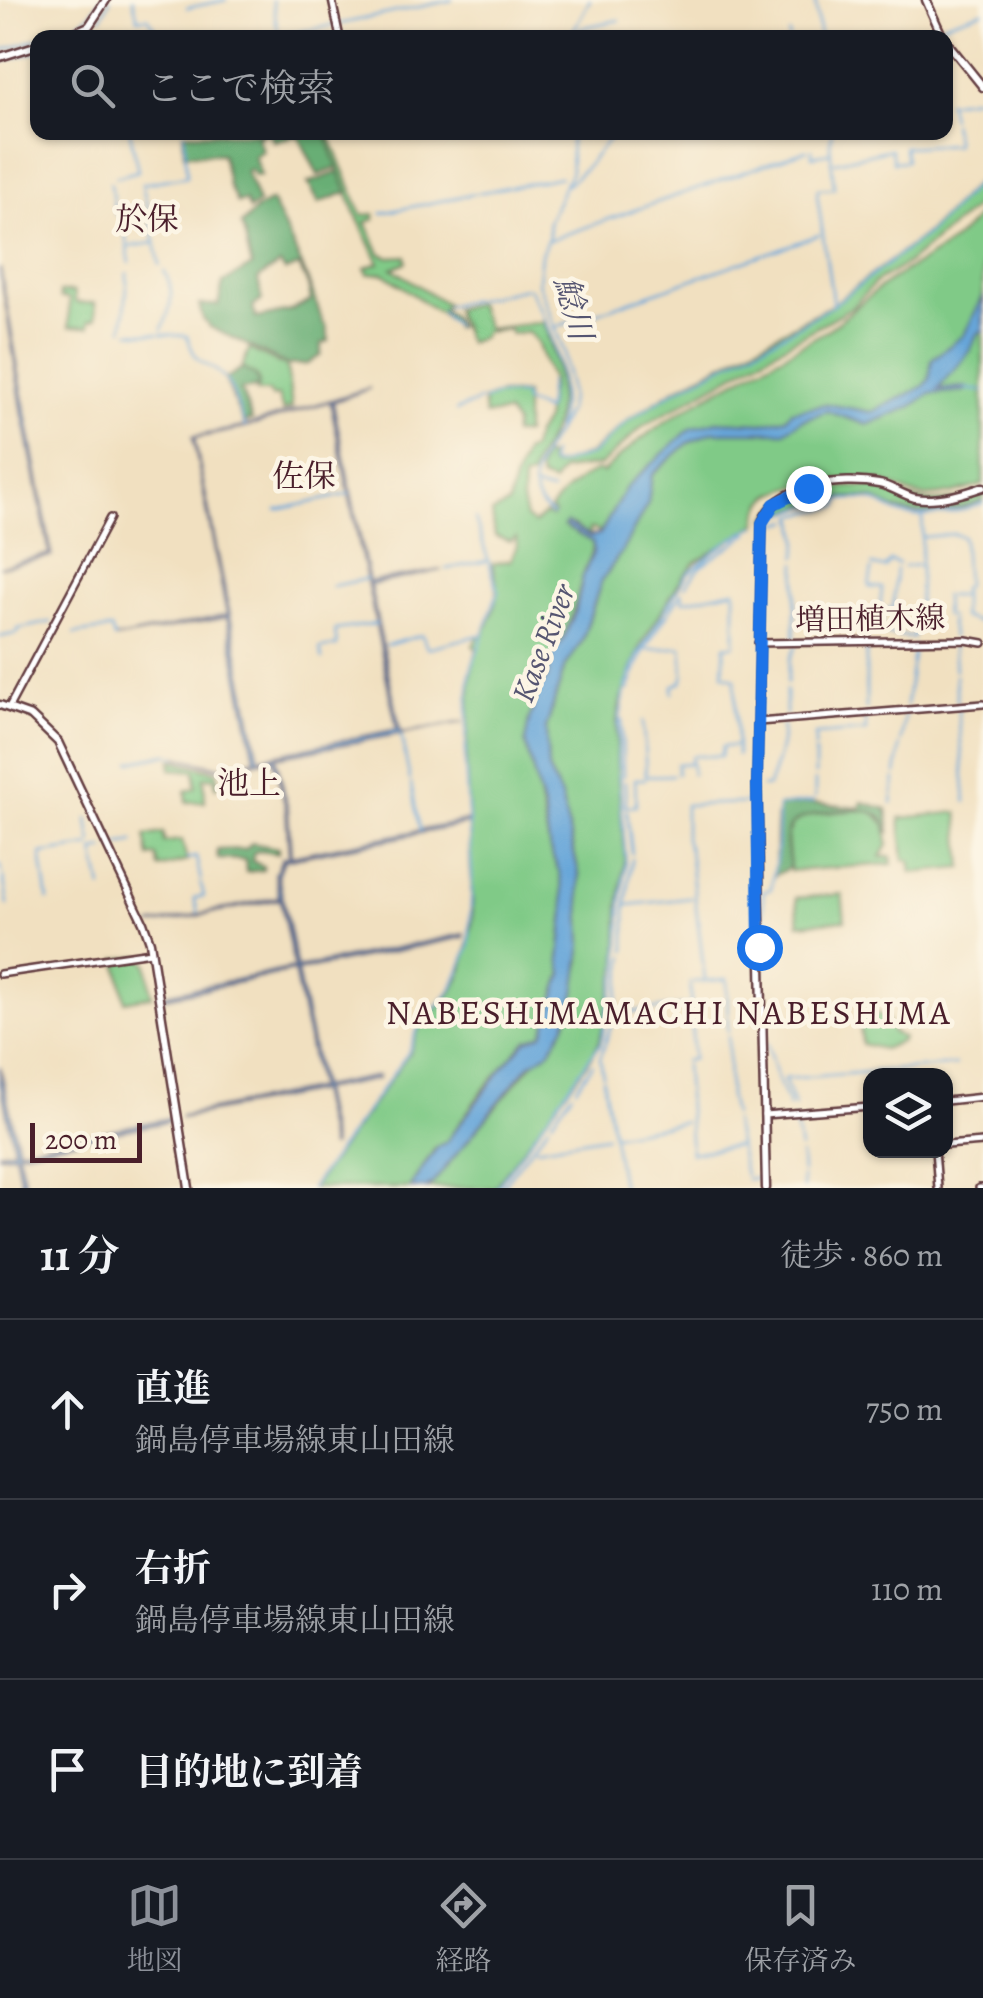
<!DOCTYPE html>
<html lang="ja">
<meta charset="utf-8">
<style>
:root{--surface:#171b24;--page:#20242c;--text:#f1f3f6;--muted:#9ea1a6;--line:#363941;--accent:#8c9099}
body{margin:0;font-family:Alegreya,"Noto Serif JP",serif;background:var(--page);color:var(--text)}
.controls{position:absolute;right:30px;bottom:30px;display:grid;overflow:hidden;border-radius:20px;box-shadow:0 2px 8px #0004}
.controls button{width:90px;height:90px;display:grid;place-items:center;padding:0;border:0;border-bottom:2px solid var(--line);background:var(--surface);color:var(--text);font:50px sans-serif}
.scale{position:absolute;left:30px;bottom:25px;width:112px;box-sizing:border-box;padding-left:10px;border:5px solid #4a1f2b;border-top:0;font-size:28px;line-height:35px;white-space:nowrap;color:#4a1f2b;-webkit-text-stroke:8px #fcf5e5;paint-order:stroke}
.stop{position:absolute;width:30px;height:30px;margin:-22px;border:8px solid #1a73e8;border-radius:50%;background:#fff}
.stop.end{background:#1a73e8;border-color:#fff;box-shadow:0 2px 10px #0008}
.list{margin:0;padding:0;list-style:none}
h2{display:flex;justify-content:space-between;align-items:center;height:130px;margin:0;padding:0 40px;font-size:42px}
h2 small{font-size:32px;font-weight:400;color:var(--muted)}
.list li{display:grid;grid-template-columns:65px 1fr auto;gap:30px;align-items:center;box-sizing:border-box;height:180px;padding:0 40px;border-top:2px solid var(--line)}
.list b{display:block;font-size:38px;white-space:nowrap}
.list p{margin:0;font-size:32px;white-space:nowrap;color:var(--muted)}
.list em{font-size:32px;font-style:normal;color:var(--muted)}
.icon{flex:none;width:55px;height:55px;fill:none;stroke:currentColor;stroke-width:2;stroke-linecap:round;stroke-linejoin:round}
.map{position:relative;flex:none;width:983px;height:1188px;overflow:hidden}
.search{position:absolute;background:var(--surface);box-shadow:0 2px 8px #0004;left:30px;right:30px;top:30px;height:110px;display:flex;align-items:center;gap:25px;box-sizing:border-box;padding:0 35px;border-radius:20px;color:var(--muted);font-size:38px}
.sheet{height:670px;background:var(--surface)}
nav{display:flex;justify-content:space-around;align-items:center;box-sizing:border-box;height:140px;border-top:2px solid var(--line);background:var(--surface);font-size:28px;color:var(--muted)}
nav a{display:grid;justify-items:center;gap:5px}
nav .on{color:var(--accent)}
.map>svg:first-child{display:block}
</style>
<div class="map">
<svg width="983" height="1188" viewBox="0 0 983 1188">
<rect width="100%" height="100%" fill="#fcf5e5"/>
<filter id="ink" filterUnits="userSpaceOnUse"><feTurbulence type="fractalNoise" baseFrequency=".01" numOctaves="2"/><feDisplacementMap in="SourceGraphic" scale="20" xChannelSelector="R" yChannelSelector="G"/><feConvolveMatrix kernelMatrix="1 2 1 2 8 2 1 2 1" color-interpolation-filters="sRGB"/></filter>
<filter id="wash" filterUnits="userSpaceOnUse"><feTurbulence type="fractalNoise" baseFrequency=".0048" numOctaves="4" result="noise"/><feDisplacementMap in="SourceGraphic" scale="40" xChannelSelector="R" yChannelSelector="G"/><feGaussianBlur stdDeviation="2.25" result="paint"/><feColorMatrix in="noise" values="0 0 0 0 0 0 0 0 0 0 0 0 0 0 0 0 0 1.4 0 .05"/><feComposite in="paint" operator="in"/></filter>
<g filter="url(#wash)">
<rect width="100%" height="100%" fill="#f1e0c0"/>
<g fill="#80ca87" stroke="#657459" stroke-width="2.5">
<path d="M 325,133 L 329,133 L 362,215 L 374,214 L 375,219 L 366,222 L 380,253 L 389,257 L 406,256 L 407,262 L 392,268 L 446,304 L 442,309 L 454,319 L 458,327 L 454,328 L 452,322 L 383,273 L 368,274 L 365,268 L 379,263 L 356,215 Z"/>
<path d="M 983,176 L 983,194 L 973,209 L 905,265 L 876,282 L 852,307 L 643,426 L 601,465 L 562,470 L 553,483 L 540,478 L 538,470 L 543,455 L 548,457 L 549,465 L 555,466 L 590,454 L 629,419 L 677,388 L 833,304 L 926,234 Z"/>
<path d="M 983,206 L 983,485 C 963,490 943,498 922,496 C 906,495 893,483 877,481 C 855,477 788,483 770,496 C 761,504 758,513 757,524 L 696,562 L 683,576 L 641,645 L 621,699 L 617,720 L 617,762 L 625,860 L 619,906 L 618,964 L 600,1039 L 592,1057 L 494,1188 L 427,1188 L 565,1025 L 581,959 L 579,874 L 561,797 L 548,769 L 546,729 L 564,669 L 582,641 L 601,582 L 629,538 L 623,493 L 600,534 L 595,529 L 589,530 L 590,537 L 572,525 L 565,527 L 592,542 C 595,554 587,561 584,573 C 575,601 573,627 554,651 L 527,734 L 550,850 L 560,874 L 565,911 L 560,958 L 563,973 L 543,1034 L 535,1039 L 527,1040 L 483,1090 L 446,1142 L 436,1147 L 409,1188 L 312,1188 L 409,1054 L 420,1026 L 453,991 L 463,970 L 473,919 L 466,762 L 471,674 L 477,649 L 473,646 L 478,636 L 483,636 C 495,611 502,591 492,564 L 511,560 L 517,546 L 516,538 L 510,542 L 495,536 L 492,513 L 509,504 C 510,485 519,470 524,452 L 532,449 L 535,436 L 545,420 L 551,381 L 537,342 L 528,332 L 511,334 L 509,329 L 484,332 L 483,337 L 468,343 L 454,309 L 476,303 L 488,329 L 543,322 C 556,356 566,399 551,433 C 544,451 534,456 531,477 L 523,479 L 522,501 L 526,518 L 534,524 L 545,514 L 552,517 L 554,513 L 550,510 C 562,492 577,480 597,470 L 602,473 C 668,407 743,380 822,333 C 844,320 861,301 882,286 C 917,260 961,247 983,206 Z"/>
<path d="M 60,292 L 74,292 L 76,303 L 95,303 L 96,319 L 89,321 L 89,327 L 69,327 L 69,299 L 60,298 Z"/>
<path d="M 249,349 L 287,367 L 292,408 L 283,411 L 278,396 L 272,397 L 269,392 L 256,392 L 259,384 L 256,376 L 242,368 Z"/>
<path d="M 499,394 L 525,394 L 525,434 L 513,434 L 515,423 L 507,413 L 485,415 L 483,400 Z"/>
<path d="M 872,487 C 919,501 933,509 983,492 L 983,501 C 960,509 929,516 905,512 C 892,510 881,500 868,498 C 835,494 798,507 767,518 C 790,486 836,486 872,487 Z"/>
<path d="M 172,760 L 217,772 L 219,785 L 216,787 L 214,777 L 204,778 L 205,802 L 187,802 L 186,791 L 196,787 L 195,771 L 171,769 Z"/>
<path d="M 863,810 L 875,813 L 887,826 L 888,845 L 881,857 L 891,857 L 892,864 L 790,871 L 787,836 L 794,822 L 810,814 Z"/>
<path d="M 958,812 L 963,868 L 912,873 L 910,860 L 904,860 L 900,818 Z"/>
<path d="M 163,833 L 164,842 L 182,840 L 187,861 L 159,868 L 156,856 L 149,857 L 145,836 Z"/>
<path d="M 842,894 L 845,920 L 799,924 L 796,898 Z"/>
<path d="M 139,956 L 147,963 L 152,996 L 125,1001 L 117,959 Z"/>
<path d="M 871,1012 L 886,1017 L 892,1032 L 903,1038 L 902,1041 L 883,1049 L 862,1044 L 859,1014 Z"/>
</g>
<g fill="#68ae74" stroke="#596650" stroke-width="2.5" fill-rule="evenodd">
<path d="M 183,133 L 266,133 L 257,137 L 263,151 L 254,156 L 261,175 L 254,176 L 251,169 L 246,171 L 258,203 L 249,210 L 245,201 L 237,203 L 228,184 L 222,154 L 184,154 Z"/>
<path d="M 269,133 L 325,133 L 338,168 L 318,175 L 298,135 L 274,141 Z"/>
<path d="M 339,172 L 348,192 L 319,203 L 308,183 Z"/>
<path d="M 271,201 C 292,241 310,280 323,323 L 326,325 L 329,341 L 321,344 L 321,355 L 308,364 L 288,365 L 210,327 L 203,319 L 199,305 L 218,305 L 223,283 L 252,266 C 247,252 247,239 241,225 L 258,208 ZM 280,264 L 285,271 L 299,266 L 308,285 L 311,301 L 290,311 L 256,318 L 253,307 L 262,300 L 258,279 Z"/>
<path d="M 242,368 L 256,376 L 259,384 L 256,388 L 241,390 L 252,420 L 243,423 L 225,379 Z"/>
<path d="M 862,802 L 887,809 L 890,832 L 887,832 C 886,823 883,817 874,813 C 859,806 799,812 790,827 C 784,838 789,855 790,867 L 774,876 C 778,854 773,824 779,806 L 813,803 L 860,808 Z"/>
<path d="M 252,843 L 278,848 L 278,853 C 270,854 263,850 254,852 L 252,861 L 263,866 L 263,870 L 246,872 L 245,860 L 218,859 L 217,850 L 246,849 Z"/>
</g>
<g fill="#66a6d9" stroke="#586282" stroke-width="2.5" fill-rule="evenodd">
<path d="M 0,268 L 52,556 L 0,567 L 50,554 L 23,415 Z"/>
<path d="M 983,296 L 983,331 L 977,334 C 969,358 953,370 938,389 L 966,387 L 965,391 L 930,394 L 911,407 L 867,425 L 827,411 L 802,420 L 783,432 L 712,432 L 688,443 L 652,475 L 648,503 L 622,551 L 601,582 L 582,641 L 564,669 L 546,729 L 548,769 L 561,797 L 579,874 L 582,944 L 575,994 L 565,1025 L 550,1051 L 528,1066 L 433,1183 L 427,1188 L 409,1188 L 437,1147 L 446,1142 L 505,1065 L 527,1040 L 543,1034 L 563,973 L 560,959 L 565,911 L 560,874 L 550,850 L 543,808 L 525,742 L 529,720 L 540,687 L 547,679 L 554,651 L 563,640 L 576,609 L 583,575 L 594,551 L 592,542 L 564,526 L 567,523 L 590,537 L 600,534 L 627,486 L 691,428 L 716,421 L 763,423 L 786,418 L 792,411 L 826,404 L 872,412 L 924,386 L 929,380 L 932,359 L 964,335 Z"/>
<path d="M 370,388 L 333,402 L 369,582 L 442,570 L 370,585 L 400,729 L 402,733 L 463,722 L 276,757 L 288,809 L 291,856 L 467,821 L 467,824 L 284,860 L 278,875 L 297,968 L 464,934 L 464,937 L 297,971 L 321,1087 L 378,1076 L 378,1079 L 321,1090 L 332,1146 L 330,1147 L 318,1091 L 181,1118 L 181,1116 L 318,1088 L 294,971 L 161,998 L 161,995 L 294,968 L 280,899 L 151,925 L 279,897 L 275,874 L 282,858 L 289,856 L 286,809 L 273,758 L 219,768 L 176,757 L 219,767 L 255,759 L 227,617 L 114,639 L 227,615 L 193,437 L 244,427 ZM 330,401 L 397,729 L 259,758 L 194,438 L 244,428 Z"/>
<path d="M 0,1066 L 18,1149 L 170,1118 L 171,1121 L 18,1152 L 26,1188 L 22,1188 L 15,1153 L 0,1155 L 0,1152 L 14,1149 L 0,1081 Z"/>
</g>
<g fill="none" stroke-linecap="round" stroke-linejoin="round">
<g stroke="#66a6d9" stroke-width="2.5">
<path d="M 133,0 L 138,19 L 148,17 L 160,38"/>
<path d="M 272,0 L 279,36 L 334,25"/>
<path d="M 815,0 L 820,38"/>
<path d="M 187,8 L 226,0"/>
<path d="M 101,18 L 110,0"/>
<path d="M 98,24 L 101,38"/>
<path d="M 340,24 L 452,0"/>
<path d="M 942,24 L 983,11"/>
<path d="M 580,28 L 619,20"/>
<path d="M 882,33 L 931,27"/>
<path d="M 789,34 L 789,38"/>
<path d="M 42,38 C 68,29 87,25 100,0"/>
<path d="M 163,38 L 165,34 L 166,38"/>
<path d="M 569,38 L 590,0"/>
<path d="M 851,38 L 879,34"/>
<path d="M 0,51 L 38,39"/>
<path d="M 0,62 L 38,51"/>
<path d="M 946,102 L 976,98"/>
<path d="M 948,103 L 951,118"/>
<path d="M 952,123 L 954,132"/>
<path d="M 832,132 L 830,144 L 834,188 L 818,189 L 817,194 L 833,304"/>
<path d="M 812,149 L 812,156 L 830,153"/>
<path d="M 906,161 L 904,147 L 956,144 L 954,135"/>
<path d="M 835,162 L 891,149 L 893,162 L 904,161"/>
<path d="M 116,177 L 138,171 L 130,132"/>
<path d="M 110,183 L 113,198"/>
<path d="M 510,187 L 560,177"/>
<path d="M 562,189 L 584,169 L 615,132"/>
<path d="M 113,201 L 116,215"/>
<path d="M 382,213 L 507,187"/>
<path d="M 122,216 L 127,244"/>
<path d="M 549,240 L 807,150"/>
<path d="M 130,263 L 127,247 L 154,243"/>
<path d="M 160,265 L 142,184 L 187,176 L 184,132"/>
<path d="M 127,273 L 127,284"/>
<path d="M 529,288 C 552,329 571,383 556,430"/>
<path d="M 126,298 L 127,287"/>
<path d="M 446,306 L 526,288"/>
<path d="M 441,312 L 456,327"/>
<path d="M 556,327 L 819,235"/>
<path d="M 123,329 L 126,300"/>
<path d="M 162,329 C 171,310 176,289 164,271"/>
<path d="M 130,332 L 158,334"/>
<path d="M 161,334 L 187,336 C 199,374 209,358 225,379 C 235,391 239,413 245,427"/>
<path d="M 965,389 L 983,391"/>
<path d="M 501,395 L 524,395 L 524,402 L 546,411 L 549,382"/>
<path d="M 483,401 L 498,395"/>
<path d="M 456,411 L 479,401"/>
<path d="M 553,438 L 568,410 L 570,396 L 564,352 L 538,282 L 541,254 L 549,236 L 548,222 L 571,171 L 570,132"/>
<path d="M 551,454 L 550,464 L 555,465 L 591,455 L 628,420 L 676,390 L 788,332 L 833,305 L 927,234 L 983,177"/>
<path d="M 536,488 L 552,492"/>
<path d="M 277,510 L 349,494"/>
<path d="M 552,515 C 520,493 535,464 553,437"/>
<path d="M 771,518 C 800,507 838,495 870,500 C 881,502 889,509 899,513 C 922,521 961,512 983,503"/>
<path d="M 768,525 L 790,521"/>
<path d="M 924,537 L 954,534 L 963,537 L 966,586 L 962,588 L 962,617 L 983,624"/>
<path d="M 797,556 L 799,541 L 795,515 L 839,506 L 840,503"/>
<path d="M 872,565 L 885,568 L 890,561 L 898,564"/>
<path d="M 904,567 L 918,565"/>
<path d="M 446,569 L 487,561"/>
<path d="M 872,570 L 869,587 L 882,588 L 880,607 L 884,610 L 893,608 L 896,569"/>
<path d="M 332,586 L 366,579"/>
<path d="M 685,586 L 701,566 L 749,533"/>
<path d="M 944,596 L 945,616"/>
<path d="M 948,596 L 961,596"/>
<path d="M 948,617 L 950,617"/>
<path d="M 950,621 L 952,637"/>
<path d="M 881,632 L 883,614"/>
<path d="M 75,634 L 111,629 L 114,639"/>
<path d="M 0,637 L 18,633 L 18,629 L 51,622"/>
<path d="M 866,638 L 866,632 L 871,631 L 913,638 L 918,616 L 923,516"/>
<path d="M 794,640 L 797,563"/>
<path d="M 953,644 L 955,670"/>
<path d="M 387,645 L 422,635 L 427,648 L 480,635"/>
<path d="M 735,645 L 725,646 L 723,674 L 735,679 L 737,755"/>
<path d="M 645,650 L 682,647 L 684,674 L 682,682 L 673,686 L 673,693"/>
<path d="M 322,659 L 320,648 L 337,646 L 335,630 L 376,624"/>
<path d="M 955,675 L 957,701"/>
<path d="M 787,683 L 790,659 L 796,646"/>
<path d="M 628,690 L 644,650 L 682,592 L 683,601 L 735,590 L 735,641"/>
<path d="M 786,690 L 786,714"/>
<path d="M 906,706 L 914,646"/>
<path d="M 866,709 L 866,647"/>
<path d="M 958,709 L 966,802"/>
<path d="M 622,720 L 623,776"/>
<path d="M 643,721 L 646,776 L 673,775"/>
<path d="M 401,735 L 410,780"/>
<path d="M 901,741 L 905,714"/>
<path d="M 815,748 L 815,735 L 866,731 L 865,718"/>
<path d="M 815,753 L 815,775"/>
<path d="M 695,756 L 721,756 L 722,747 L 734,746"/>
<path d="M 131,762 L 167,754 L 176,757"/>
<path d="M 692,764 L 692,774"/>
<path d="M 677,774 L 677,764 L 691,763 L 692,757"/>
<path d="M 896,774 L 900,746"/>
<path d="M 815,781 L 815,797"/>
<path d="M 625,782 L 626,807 L 636,806 L 635,779 L 645,779"/>
<path d="M 411,784 L 420,831"/>
<path d="M 762,787 L 768,786 C 775,767 783,747 782,726"/>
<path d="M 892,803 L 895,779"/>
<path d="M 627,811 L 632,854"/>
<path d="M 88,819 L 90,834"/>
<path d="M 91,837 L 92,843"/>
<path d="M 112,846 L 134,842"/>
<path d="M 187,859 L 196,857 L 201,881"/>
<path d="M 0,864 L 2,872"/>
<path d="M 3,876 L 8,905"/>
<path d="M 102,888 L 94,851 L 105,849"/>
<path d="M 48,900 L 41,854 L 92,846"/>
<path d="M 628,905 L 691,898"/>
<path d="M 198,912 L 194,898 L 204,896 L 201,884"/>
<path d="M 626,951 L 626,906 L 632,859"/>
<path d="M 764,975 L 763,891 L 771,889 L 777,853 L 778,806 L 813,802"/>
<path d="M 705,980 L 689,849 L 685,839 L 685,805 L 746,803 L 752,787"/>
<path d="M 694,982 L 727,979 L 728,1032"/>
<path d="M 615,1014 L 691,1005"/>
<path d="M 728,1037 L 729,1096 L 733,1115"/>
<path d="M 767,1043 L 775,1073 L 789,1106"/>
<path d="M 685,1061 L 693,1059 L 690,982"/>
<path d="M 685,1065 L 691,1153 L 736,1146"/>
<path d="M 603,1075 L 600,1058 L 615,1014 L 625,956"/>
<path d="M 603,1079 L 622,1188"/>
<path d="M 576,1088 L 593,1064"/>
<path d="M 794,1106 L 784,1079 L 955,1065"/>
<path d="M 795,1119 L 800,1149"/>
<path d="M 552,1120 L 572,1093"/>
<path d="M 733,1120 L 745,1175"/>
<path d="M 613,1135 L 684,1122"/>
<path d="M 536,1148 L 606,1136"/>
<path d="M 801,1156 L 802,1172"/>
<path d="M 802,1177 L 803,1188"/>
<path d="M 746,1179 L 759,1178 L 761,1188"/>
<path d="M 311,1188 L 408,1053 L 419,1026 L 452,990 L 469,946 L 472,880 L 465,762 L 470,673 L 498,591 L 475,519"/>
<path d="M 496,1188 L 600,1044 L 619,966 L 621,905 L 626,864 L 618,762 L 619,723 L 626,686 L 638,656 L 687,574 L 727,542 L 756,526"/>
<path d="M 501,1188 L 549,1125"/>
</g>
</g>
</g>
<g filter="url(#ink)">
<g fill="none" stroke-linecap="round" stroke-linejoin="round">
<g stroke="#633c41" stroke-width="10">
<g id="tertiary">
<path d="M 332,0 L 340,38"/>
<path d="M 758,643 L 966,640 L 983,643"/>
<path d="M 9,707 L 110,518"/>
<path d="M 758,722 L 983,704"/>
<path d="M 0,974 L 151,952"/>
<path d="M 946,1101 L 983,1097"/>
<path d="M 764,1115 L 870,1107"/>
<path d="M 946,1145 L 983,1142"/>
<path d="M 935,1150 L 938,1188"/>
<path d="M 979,1188 L 983,1188"/>
</g>
</g>
<g stroke="#633c41" stroke-width="11">
<g id="secondary">
<path d="M 926,0 L 943,38"/>
<path d="M 61,38 L 89,26 L 106,0"/>
<path d="M 946,41 L 983,87"/>
<path d="M 0,57 L 38,45"/>
<path d="M 0,705 L 31,716 L 58,742 L 143,922 L 150,942 L 189,1188"/>
<path d="M 766,1188 L 757,784 L 762,523 C 776,483 843,477 879,484 C 891,486 902,495 915,498 C 936,502 963,494 983,487"/>
</g>
</g>
<use href="#tertiary" stroke="#fff" stroke-width="5"/>
<use href="#secondary" stroke="#fff" stroke-width="6"/>
</g>
</g>
<g fill="none" stroke-linecap="round" stroke-linejoin="round" filter="url(#ink)">
<path stroke="#1a73e8" stroke-width="12" d="M 759,947 L 757,784 L 762,523 L 774,504 L 808,488"/>
</g>
<g text-anchor="middle" stroke-width="9" stroke-linejoin="round" paint-order="stroke">
<g font-size="30" fill="#4a1f2b" stroke="#fcf5e5">
<text transform="translate(870 619) rotate(-1)" y="10">増田植木線</text>
</g>
<g font-size="32" fill="#4a1f2b" stroke="#fcf5e5">
<text x="147" y="230">於保</text>
<text x="304" y="487">佐保</text>
<text x="249" y="794">池上</text>
</g>
<g font-size="32" font-style="italic" fill="#555571" stroke="#fcf5e5">
<text transform="translate(574 308) rotate(75)" y="11">鯰川</text>
<text transform="translate(543 643) rotate(-69)" y="11">Kase River</text>
</g>
<g font-size="35" letter-spacing="2.5" fill="#4a1f2b" stroke="#fcf5e5">
<text x="669" y="1024">NABESHIMAMACHI NABESHIMA</text>
</g>
</g>
</svg>
<div class="controls">
<button><svg class="icon" aria-label="layers" viewBox="0 0 24 24"><path d="M12 4l9 5-9 5-9-5zM3 14l9 5 9-5"/></svg></button>
</div>
<div class="scale">200 m</div>
<div class="stop" style="left:759px;top:947px"></div>
<div class="stop end" style="left:808px;top:488px"></div>
<div class="search"><svg class="icon" aria-label="search" viewBox="0 0 24 24"><circle cx="10" cy="10" r="6"/><path d="M15 15l6 6"/></svg>ここで検索</div>
</div>
<section class="sheet">
<h2>11 分<small>徒歩 · 860 m</small></h2>
<ul class="list">
<li><svg class="icon" aria-label="ahead" viewBox="0 0 24 24"><path d="M12 20V5M6 11l6-6 6 6"/></svg><div><b>直進</b><p>鍋島停車場線東山田線</p></div><em>750 m</em></li>
<li><svg class="icon" aria-label="right" viewBox="0 0 24 24"><path d="M7 20v-9h11M14 6l5 5-5 5"/></svg><div><b>右折</b><p>鍋島停車場線東山田線</p></div><em>110 m</em></li>
<li><svg class="icon" aria-label="arrive" viewBox="0 0 24 24"><path d="M6 21V4h12l-3 4 3 4H6"/></svg><div><b>目的地に到着</b></div></li>
</ul>
</section>
<nav>
<a class="on"><svg class="icon" aria-label="map" viewBox="0 0 24 24"><path d="M3 6l6-2 6 2 6-2v14l-6 2-6-2-6 2zM9 4v14M15 6v14"/></svg>地図</a>
<a><svg class="icon" aria-label="directions" viewBox="0 0 24 24"><path d="M12 3l9 9-9 9-9-9zM9 14v-3h6M13 9l2 2-2 2"/></svg>経路</a>
<a><svg class="icon" aria-label="saved" viewBox="0 0 24 24"><path d="M7 4h10v16l-5-4-5 4z"/></svg>保存済み</a>
</nav>
